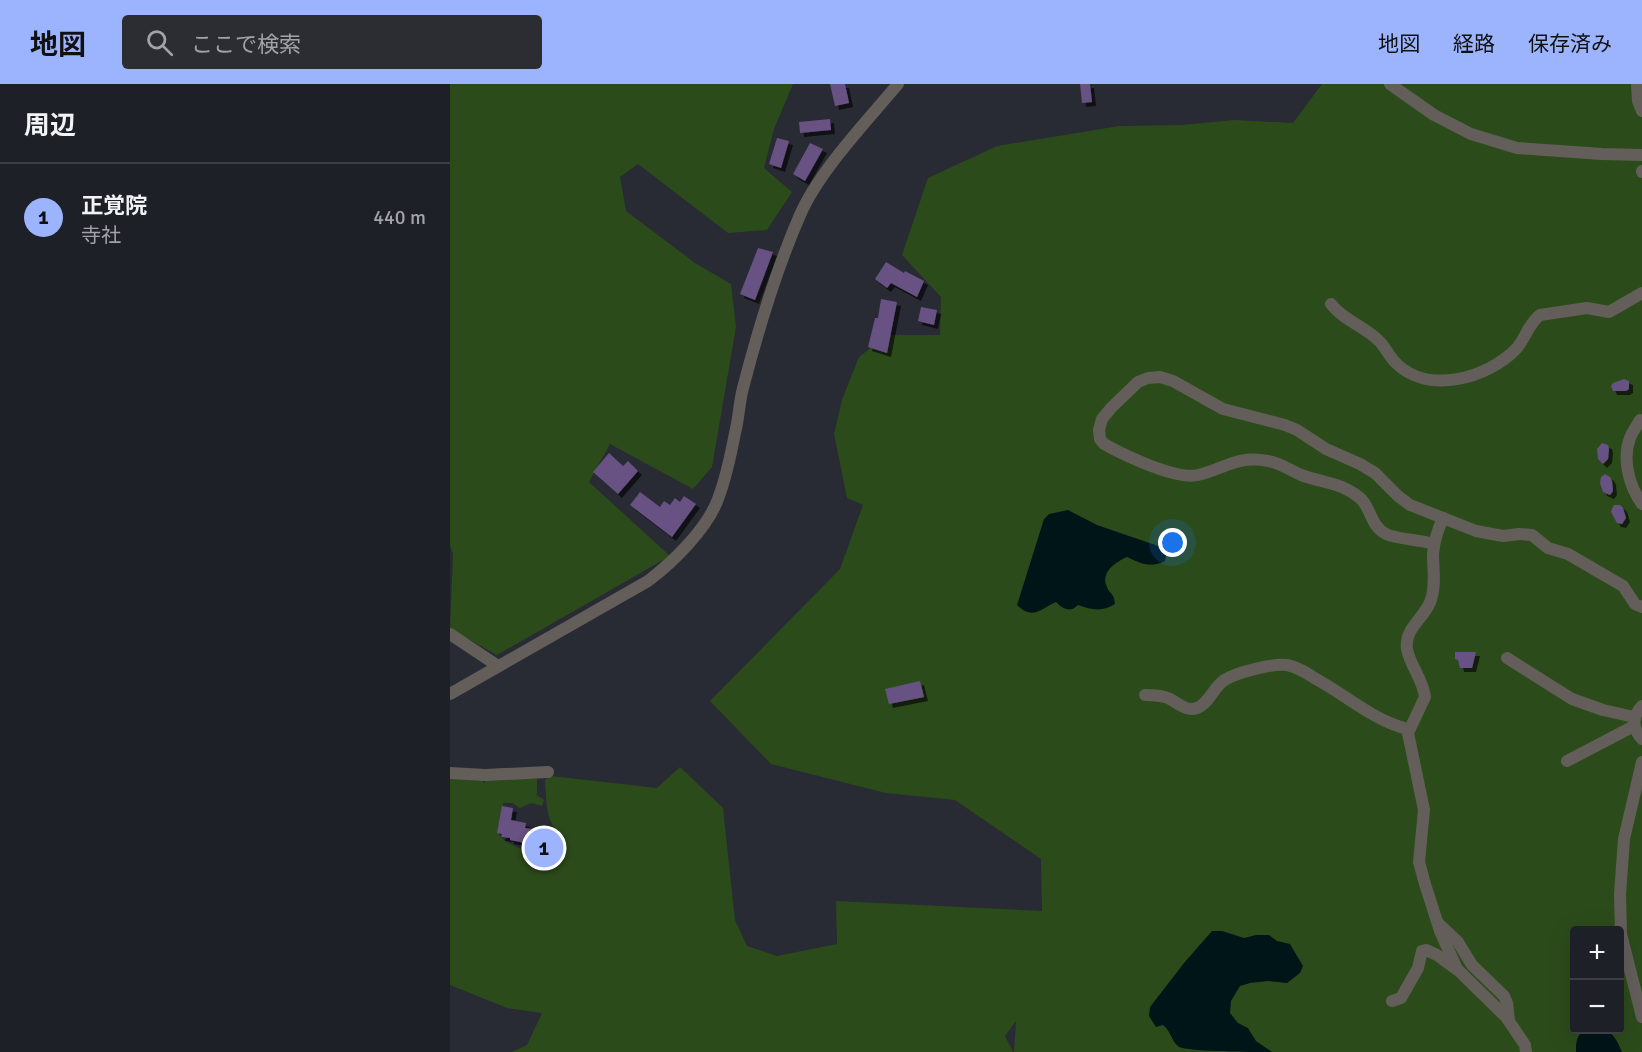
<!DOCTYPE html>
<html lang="ja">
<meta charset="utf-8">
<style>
:root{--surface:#1e2027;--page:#2b2d33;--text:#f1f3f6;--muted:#a1a3a7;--line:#3c3e44;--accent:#9cb4fd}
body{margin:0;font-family:Signika,"Noto Sans JP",sans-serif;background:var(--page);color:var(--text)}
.controls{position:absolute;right:18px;bottom:18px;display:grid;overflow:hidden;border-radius:6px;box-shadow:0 6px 24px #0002}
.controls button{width:54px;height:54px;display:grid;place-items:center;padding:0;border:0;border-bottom:2px solid var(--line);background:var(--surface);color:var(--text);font:30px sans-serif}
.you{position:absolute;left:723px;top:459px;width:21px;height:21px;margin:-15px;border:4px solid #fff;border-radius:50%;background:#1a73e8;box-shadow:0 0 0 9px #1a73e833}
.badge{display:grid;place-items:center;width:39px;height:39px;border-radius:50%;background:var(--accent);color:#111;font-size:20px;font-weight:700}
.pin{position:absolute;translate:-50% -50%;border:3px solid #fff;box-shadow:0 2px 6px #0006}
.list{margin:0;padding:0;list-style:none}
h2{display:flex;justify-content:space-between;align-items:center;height:78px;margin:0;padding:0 24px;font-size:26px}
h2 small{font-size:20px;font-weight:400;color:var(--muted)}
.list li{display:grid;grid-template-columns:39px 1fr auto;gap:18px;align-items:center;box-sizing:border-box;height:108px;padding:0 24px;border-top:2px solid var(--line)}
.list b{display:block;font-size:22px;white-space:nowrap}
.list p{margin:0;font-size:20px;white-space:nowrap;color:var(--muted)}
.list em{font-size:20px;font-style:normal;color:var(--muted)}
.icon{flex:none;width:33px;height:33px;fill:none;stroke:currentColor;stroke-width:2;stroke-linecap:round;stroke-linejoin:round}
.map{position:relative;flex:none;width:1192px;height:968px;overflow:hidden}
header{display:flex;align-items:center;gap:36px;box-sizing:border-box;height:84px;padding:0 30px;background:var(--accent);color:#111}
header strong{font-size:28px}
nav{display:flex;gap:33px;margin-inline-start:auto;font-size:21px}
.search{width:420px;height:54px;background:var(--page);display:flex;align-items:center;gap:15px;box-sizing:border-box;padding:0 21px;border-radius:6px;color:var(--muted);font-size:22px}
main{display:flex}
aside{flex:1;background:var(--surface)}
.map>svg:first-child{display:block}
</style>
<header>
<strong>地図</strong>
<div class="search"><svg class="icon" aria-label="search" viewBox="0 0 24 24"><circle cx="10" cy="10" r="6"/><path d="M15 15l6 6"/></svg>ここで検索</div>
<nav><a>地図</a><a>経路</a><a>保存済み</a></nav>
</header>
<main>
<aside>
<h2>周辺<small></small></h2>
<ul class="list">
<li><span class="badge">1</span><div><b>正覚院</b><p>寺社</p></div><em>440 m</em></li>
</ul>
</aside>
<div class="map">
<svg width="1192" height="968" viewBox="0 0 1192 968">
<defs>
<filter id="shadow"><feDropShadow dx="4" dy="4" stdDeviation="0" flood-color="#0009"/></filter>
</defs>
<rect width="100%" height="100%" fill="#282a34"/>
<g fill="#2c4b1b" fill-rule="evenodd">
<path d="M 0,0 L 343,0 L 324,45 L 314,84 L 342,108 L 317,146 L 278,149 L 188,80 L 170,93 L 176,127 L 245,179 L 281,200 L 286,243 L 262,383 L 243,405 L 160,360 L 139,398 L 220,472 L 47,571 L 0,545 L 3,470 L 0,461 Z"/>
<path d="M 872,0 L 1192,0 L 1192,968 L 564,968 L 566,937 L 555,952 L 563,968 L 61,968 L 77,961 L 92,929 L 57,924 L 0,901 L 0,693 L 32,695 L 35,700 L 35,694 L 87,695 L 87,710 L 85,710 L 94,716 L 92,722 L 81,719 L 70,724 L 62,719 L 53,719 L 49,751 C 57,762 96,776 110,773 L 113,751 C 94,740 97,715 95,696 L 101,692 L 207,704 L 230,683 L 273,724 L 285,836 L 297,862 L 327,872 L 387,860 L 386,817 L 592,827 L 591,775 L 505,716 L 436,709 L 321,680 L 260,617 L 390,485 L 413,421 L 397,414 L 384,350 L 392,316 L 409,273 L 437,251 L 490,251 L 491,213 L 452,171 L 478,94 L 547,62 L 669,42 L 732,41 L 784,36 L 843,39 ZM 1124,846 L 1170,846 L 1170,946 L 1124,946 Z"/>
</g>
<g fill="#001518">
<path d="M 618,426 L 647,441 L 717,465 L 715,477 C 701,484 691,480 677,473 C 666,478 650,488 657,503 C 660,511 664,508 665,520 C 652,528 642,526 628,521 C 620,529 613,525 606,518 C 592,524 583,537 567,521 L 594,435 L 599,430 Z"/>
<path d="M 762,847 L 772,847 L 794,854 L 806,851 L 819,851 L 827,857 L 840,860 L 853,882 L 850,889 L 837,899 L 818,897 L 800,899 L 790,902 L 781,917 L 780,929 L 788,939 L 798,944 L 806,957 L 822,968 C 802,968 744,968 729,963 C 721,957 721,947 713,941 L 706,943 L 699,932 L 700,923 L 734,879 Z"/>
<path d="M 1137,946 C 1159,945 1163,947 1172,968 L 1126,968 C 1126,957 1126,950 1137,946 Z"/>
</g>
<g fill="#685183" filter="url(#shadow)">
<path d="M 380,0 L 395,0 L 399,19 L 385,22 Z"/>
<path d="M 630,0 L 640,0 L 642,18 L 632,19 Z"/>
<path d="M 380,35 L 381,46 L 350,49 L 349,38 Z"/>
<path d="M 327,54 L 339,57 L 331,84 L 319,80 Z"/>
<path d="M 360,59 L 373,65 L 355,97 L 343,90 Z"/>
<path d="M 308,164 L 323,168 L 305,216 L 290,210 Z"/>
<path d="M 436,178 L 454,189 L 455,187 L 474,197 L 467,213 L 441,199 L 437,204 L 425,195 Z"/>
<path d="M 431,215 L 447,218 L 437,269 L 418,263 L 425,234 L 428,234 Z"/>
<path d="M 471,223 L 487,226 L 484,241 L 468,237 Z"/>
<path d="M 1174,295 L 1179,297 L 1179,305 L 1176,307 L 1163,307 L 1161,302 L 1163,299 Z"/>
<path d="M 1152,359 L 1158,361 L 1159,365 L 1158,375 L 1153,380 L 1148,375 L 1147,365 Z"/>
<path d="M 159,369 L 173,382 L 178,377 L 188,387 L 168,410 L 143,388 Z"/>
<path d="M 1155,390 L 1160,393 L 1162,397 L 1163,407 L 1160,411 L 1153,408 L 1150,399 L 1151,393 Z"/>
<path d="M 190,408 L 210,423 L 214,417 L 220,421 L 225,414 L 230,418 L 234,412 L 246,420 L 222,453 L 180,421 Z"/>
<path d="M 1164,421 L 1170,421 L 1173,424 L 1176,434 L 1172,440 L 1167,439 L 1162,430 L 1161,427 Z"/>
<path d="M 1005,568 L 1026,568 L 1022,584 L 1010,584 L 1008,576 L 1005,575 Z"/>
<path d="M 470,597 L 474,613 L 439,620 L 435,605 Z"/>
<path d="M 52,722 L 63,724 L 61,736 L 76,739 L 75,744 L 102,748 L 102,750 L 111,752 L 108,773 L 79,769 L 80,760 L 60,756 L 60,754 L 51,753 L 52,750 L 47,749 Z"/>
</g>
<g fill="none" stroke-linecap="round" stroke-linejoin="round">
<g stroke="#635e5a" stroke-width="12">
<path d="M 940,0 L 984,31 L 1021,50 L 1067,64 L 1152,70 L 1192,71"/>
<path d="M 1187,0 L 1188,17 L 1192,27"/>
<path d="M 1192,87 L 1192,88"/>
<path d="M 881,220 C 893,236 914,242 928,256 C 935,262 938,271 945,278 C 977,312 1038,294 1066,265 C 1076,254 1078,240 1090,231 L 1137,224 L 1159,228 L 1192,209"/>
<path d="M 1190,336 C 1187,342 1182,348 1180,354 C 1172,375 1179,402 1192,420"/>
<path d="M 993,434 C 988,445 984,457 983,470 C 983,485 986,501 981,516 C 975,534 954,544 957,565 C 960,582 973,595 975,613 L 958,649 L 974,726 L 969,778 L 975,800 L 990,847 L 1007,885 L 1056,933 L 1075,961 L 1076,968"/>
<path d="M 984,460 C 971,456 946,455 936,450 C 920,442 921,423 910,414 C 891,398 873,399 851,391 C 840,386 830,379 818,377 C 786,371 775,385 748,391 C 725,396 674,371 654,360 L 650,355 L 649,346 L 652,335 L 661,324 L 688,298 L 698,294 L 710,293 L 723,297 L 773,325 L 835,341 L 847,346 L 876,365 L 910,380 L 925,389 L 948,412 L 960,421 L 1026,447 L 1053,452 L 1069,450 L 1082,451 L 1098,464 L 1118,470 L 1173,502 L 1185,520 L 1192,523"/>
<path d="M 0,550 L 48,582"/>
<path d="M 1057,574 L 1122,615 L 1153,626 L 1184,633"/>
<path d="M 0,610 L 198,497 C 223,478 257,445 268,415 C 276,394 281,370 285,349 C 289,334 289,319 293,304 C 308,246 326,186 350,131 C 369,87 417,37 448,0"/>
<path d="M 695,611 C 703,611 710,611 718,614 C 727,618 736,628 747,624 C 758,620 763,605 772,598 C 782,589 824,579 837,581 C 848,583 857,589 866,595 C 896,611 924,637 958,645"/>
<path d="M 1192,622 C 1182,632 1182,644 1192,655"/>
<path d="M 1117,677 L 1184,642"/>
<path d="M 1192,678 L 1174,755 L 1170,810 L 1171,850 L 1192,933"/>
<path d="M 0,689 L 35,691 L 98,688"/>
<path d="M 988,839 L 1008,858 L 1022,881 L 1054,912 L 1057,919 L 1059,936"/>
<path d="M 942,917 L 951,914 L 968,884 L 972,867 L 976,866 L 987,871 L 1006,885"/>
</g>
</g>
</svg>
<div class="controls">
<button>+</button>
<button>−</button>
</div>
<div class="you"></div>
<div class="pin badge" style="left:94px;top:764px">1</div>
</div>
</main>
